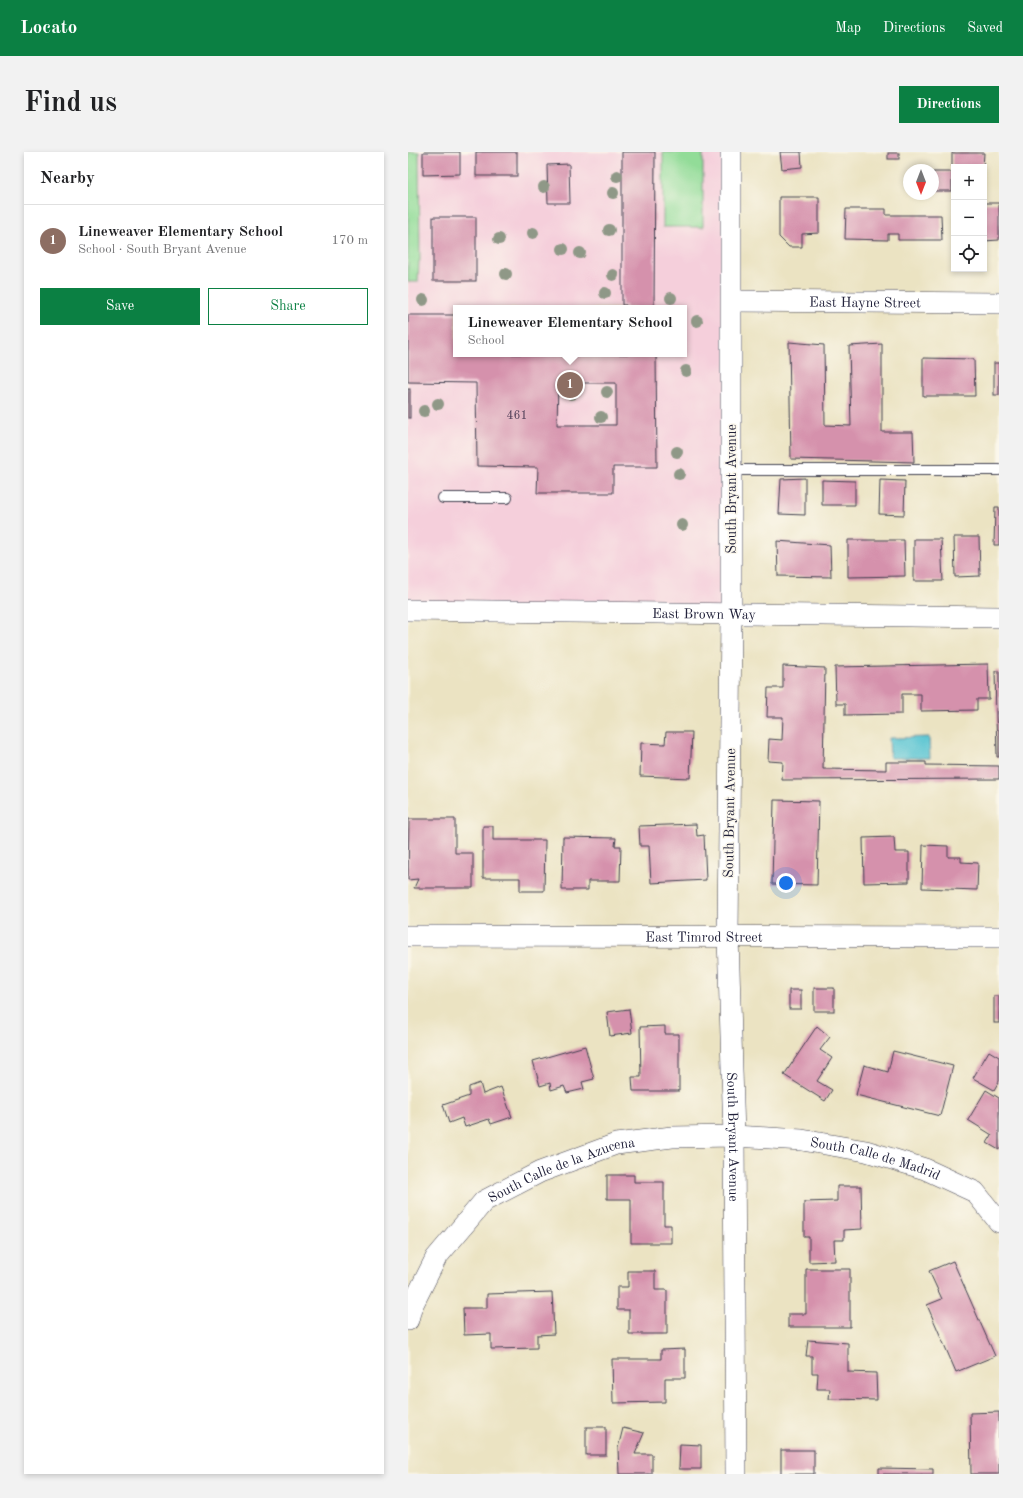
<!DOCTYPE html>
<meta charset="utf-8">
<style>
:root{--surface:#fff;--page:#f2f2f2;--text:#202124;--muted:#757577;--line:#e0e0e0;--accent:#0b8043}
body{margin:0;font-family:"Old Standard TT",serif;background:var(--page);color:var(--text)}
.controls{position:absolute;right:12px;top:12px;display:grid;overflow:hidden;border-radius:0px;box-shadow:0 2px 6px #0003}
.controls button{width:36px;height:36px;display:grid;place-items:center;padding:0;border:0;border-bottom:1px solid var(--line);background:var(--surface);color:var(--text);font:20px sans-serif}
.compass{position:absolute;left:495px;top:12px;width:36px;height:36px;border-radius:50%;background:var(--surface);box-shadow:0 2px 6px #0003;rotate:180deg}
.you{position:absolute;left:378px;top:731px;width:14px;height:14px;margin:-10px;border:3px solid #fff;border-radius:50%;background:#1a73e8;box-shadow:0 0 0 6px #1a73e833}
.badge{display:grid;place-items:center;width:26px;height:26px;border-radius:50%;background:var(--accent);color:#fff;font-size:13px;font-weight:700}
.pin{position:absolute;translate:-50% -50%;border:2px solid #fff;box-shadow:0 1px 4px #0006}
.popup{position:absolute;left:45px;top:153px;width:234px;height:52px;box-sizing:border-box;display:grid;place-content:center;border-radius:0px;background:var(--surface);filter:drop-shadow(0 1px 3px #0005);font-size:13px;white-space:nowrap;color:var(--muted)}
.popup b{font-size:15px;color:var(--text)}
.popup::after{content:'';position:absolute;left:50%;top:100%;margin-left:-8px;border:8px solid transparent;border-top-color:var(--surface)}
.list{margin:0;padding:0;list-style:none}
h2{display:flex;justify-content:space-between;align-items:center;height:52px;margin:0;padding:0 16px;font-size:17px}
h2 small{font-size:13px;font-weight:400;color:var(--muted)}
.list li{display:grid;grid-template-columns:26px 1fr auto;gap:12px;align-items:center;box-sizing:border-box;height:72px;padding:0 16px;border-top:1px solid var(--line)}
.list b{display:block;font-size:15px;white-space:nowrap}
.list p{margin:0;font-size:13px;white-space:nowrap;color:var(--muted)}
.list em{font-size:13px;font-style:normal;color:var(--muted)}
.actions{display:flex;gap:8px;padding:12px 16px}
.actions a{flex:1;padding:9px 0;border:1px solid var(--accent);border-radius:0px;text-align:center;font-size:14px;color:var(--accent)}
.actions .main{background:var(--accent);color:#fff}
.icon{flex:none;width:22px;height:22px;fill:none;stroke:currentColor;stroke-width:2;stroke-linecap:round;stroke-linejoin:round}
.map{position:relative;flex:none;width:591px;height:1322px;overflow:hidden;border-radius:0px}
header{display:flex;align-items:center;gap:24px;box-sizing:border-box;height:56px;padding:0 20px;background:var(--accent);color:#fff}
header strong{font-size:19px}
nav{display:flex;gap:22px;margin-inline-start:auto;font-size:14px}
.intro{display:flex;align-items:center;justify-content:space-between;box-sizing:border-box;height:96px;padding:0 24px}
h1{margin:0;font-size:28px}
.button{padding:10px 18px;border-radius:0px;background:var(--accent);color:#fff;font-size:14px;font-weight:700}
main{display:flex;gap:24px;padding:0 24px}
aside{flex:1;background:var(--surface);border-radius:0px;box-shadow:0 2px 6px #0003}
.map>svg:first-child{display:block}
</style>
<header>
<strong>Locato</strong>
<nav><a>Map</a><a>Directions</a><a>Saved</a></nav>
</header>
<div class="intro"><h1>Find us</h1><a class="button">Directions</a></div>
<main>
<aside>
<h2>Nearby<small></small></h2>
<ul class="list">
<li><span class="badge" style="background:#8d6e63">1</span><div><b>Lineweaver Elementary School</b><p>School · South Bryant Avenue</p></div><em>170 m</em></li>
</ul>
<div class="actions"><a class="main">Save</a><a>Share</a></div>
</aside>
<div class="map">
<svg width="591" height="1322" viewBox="0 0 591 1322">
<rect width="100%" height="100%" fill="#fbf7ec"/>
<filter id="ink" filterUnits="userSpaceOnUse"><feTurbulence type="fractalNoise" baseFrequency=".025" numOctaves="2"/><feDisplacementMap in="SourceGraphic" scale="8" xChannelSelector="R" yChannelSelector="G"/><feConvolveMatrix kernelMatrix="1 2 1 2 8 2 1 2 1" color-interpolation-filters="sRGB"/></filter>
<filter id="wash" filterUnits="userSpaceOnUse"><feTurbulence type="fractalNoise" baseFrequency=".012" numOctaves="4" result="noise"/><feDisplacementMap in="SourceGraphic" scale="16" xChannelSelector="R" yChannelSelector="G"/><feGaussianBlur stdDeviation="0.9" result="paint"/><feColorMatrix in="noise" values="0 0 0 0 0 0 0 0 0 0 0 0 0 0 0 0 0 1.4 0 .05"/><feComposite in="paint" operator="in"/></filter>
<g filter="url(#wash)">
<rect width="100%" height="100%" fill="#ebe3c2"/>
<path fill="#f5cfdb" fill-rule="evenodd" d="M 0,0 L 323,0 L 323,461 L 0,458 ZM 48,156 L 276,156 L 276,202 L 48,202 Z"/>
<g fill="#92dc98" stroke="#5a7f6a">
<path d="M 0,0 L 11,0 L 12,109 L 11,109 L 10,130 L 0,130 Z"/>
<rect x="255" y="0" width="40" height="75"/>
</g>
<path fill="#59c4d2" stroke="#3e7386" d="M 521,585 L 522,606 L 482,606 L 481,586 Z"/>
<g id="blocks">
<g fill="#d591ac" fill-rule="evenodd">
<path d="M 15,0 L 52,0 L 52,22 L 15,23 Z"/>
<rect x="68" y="0" width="41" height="24"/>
<path d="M 214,0 L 247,0 L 246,156 L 219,156 L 218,153 L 214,153 Z"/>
<path d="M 372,0 L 393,0 L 394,15 L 374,17 Z"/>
<rect x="480" y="1" width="11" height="6"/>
<path d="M 544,1 L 576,1 L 575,15 L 544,15 Z"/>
<path d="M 161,12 L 162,51 L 140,51 L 139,13 Z"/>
<rect x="525" y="20" width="19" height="19"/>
<path d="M 371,45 L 411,45 L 411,81 L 394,82 L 394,95 L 381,95 L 371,85 Z"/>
<path d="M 576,51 L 591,51 L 591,88 L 576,89 Z"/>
<path d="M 438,57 L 478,57 L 478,63 L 533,63 L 534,88 L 490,88 L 490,82 L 480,82 L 480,88 L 437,87 Z"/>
<rect x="25" y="65" width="43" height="64"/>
<path d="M 0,163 L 48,163 L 48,202 L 248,202 L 249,315 L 205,315 L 205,341 L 129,341 L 130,315 L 69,314 L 68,231 L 0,230 ZM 150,231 L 208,231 L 208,273 L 149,273 Z"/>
<path d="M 381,190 L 416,193 L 417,273 L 443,274 L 441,194 L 474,192 L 474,280 L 505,280 L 506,310 L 383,307 Z"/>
<path d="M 515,206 L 566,207 L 567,244 L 515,244 Z"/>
<rect x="586" y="211" width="5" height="32"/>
<rect x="0" y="237" width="2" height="29"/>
<path d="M 397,326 L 397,363 L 371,362 L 373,327 Z"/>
<path d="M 414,328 L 447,329 L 447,353 L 414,353 Z"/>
<path d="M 472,328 L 497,329 L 496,363 L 471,362 Z"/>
<path d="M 587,355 L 591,355 L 591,393 L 586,393 Z"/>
<path d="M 546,385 L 571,385 L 572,424 L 547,425 Z"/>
<path d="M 506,387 L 533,387 L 535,429 L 506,429 Z"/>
<path d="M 440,388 L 496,388 L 497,424 L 440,425 Z"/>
<path d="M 369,389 L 422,393 L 423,425 L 370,424 Z"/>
<path d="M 580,512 L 581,547 L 569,547 L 569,558 L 513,559 L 513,542 L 494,542 L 494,562 L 437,563 L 437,552 L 428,552 L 427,515 Z"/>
<path d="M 375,514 L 417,516 L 415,617 L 478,618 L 478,610 L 518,610 L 518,613 L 591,614 L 591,627 L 374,628 L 375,610 L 360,609 L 361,587 L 374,588 L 375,565 L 359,565 L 360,536 L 375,536 Z"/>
<path d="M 587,519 L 591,519 L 591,605 L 589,605 Z"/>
<path d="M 258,580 L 284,580 L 282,626 L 232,624 L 233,591 L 257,592 Z"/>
<path d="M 366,648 L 411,649 L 409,733 L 364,732 Z"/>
<path d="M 1,667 L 47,667 L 47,701 L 65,701 L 65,736 L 6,736 L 10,727 L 0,728 Z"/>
<path d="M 288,672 L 289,684 L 296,683 L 298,728 L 243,731 L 241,694 L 232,694 L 231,674 Z"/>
<path d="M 75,674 L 85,674 L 85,688 L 137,688 L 136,739 L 112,739 L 112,726 L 75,726 Z"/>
<path d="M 155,685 L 208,686 L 207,694 L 213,694 L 212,729 L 180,729 L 180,738 L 154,738 Z"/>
<path d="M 486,685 L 487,700 L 501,700 L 501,730 L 456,731 L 455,686 Z"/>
<path d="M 515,693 L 540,694 L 540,705 L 553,705 L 553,710 L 570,711 L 569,738 L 514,736 Z"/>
<rect x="406" y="836" width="20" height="23"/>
<rect x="381" y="838" width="12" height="19"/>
<rect x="586" y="844" width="5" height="27"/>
<path d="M 221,857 L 224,881 L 202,884 L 199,860 Z"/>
<path d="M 257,874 L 257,882 L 271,882 L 271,939 L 225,939 L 224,925 L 233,925 L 232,875 Z"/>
<path d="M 409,874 L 422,885 L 412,898 L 424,906 L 409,929 L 424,938 L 417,949 L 376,923 Z"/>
<path d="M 177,894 L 186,927 L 174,930 L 176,937 L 159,941 L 156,934 L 143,938 L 142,931 L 132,934 L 125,909 Z"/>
<path d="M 485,899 L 545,914 L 532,964 L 448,943 L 456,913 L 480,920 Z"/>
<path d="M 581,899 L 591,905 L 591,929 L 586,938 L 565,926 Z"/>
<path d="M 72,931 L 75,942 L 93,935 L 104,965 L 83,972 L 81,967 L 57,975 L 54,966 L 41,971 L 35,953 L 61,944 L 61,935 Z"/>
<path d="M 578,938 L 591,946 L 591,998 L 579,991 L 584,983 L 560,968 Z"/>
<path d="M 199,1023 L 226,1023 L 226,1030 L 256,1030 L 256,1073 L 263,1073 L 263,1091 L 223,1091 L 223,1047 L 199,1047 Z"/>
<path d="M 429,1034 L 453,1034 L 454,1077 L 436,1078 L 436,1088 L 426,1088 L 427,1109 L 401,1110 L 401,1085 L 396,1085 L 396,1050 L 429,1049 Z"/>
<path d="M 545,1109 L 587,1204 L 548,1220 L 519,1153 L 534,1147 L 521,1119 Z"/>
<path d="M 398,1117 L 442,1117 L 442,1175 L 380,1175 L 380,1162 L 398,1162 Z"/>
<path d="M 220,1119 L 247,1119 L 247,1138 L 259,1138 L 259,1182 L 221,1182 L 221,1158 L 209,1158 L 209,1135 L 220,1135 Z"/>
<path d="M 144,1140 L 146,1182 L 129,1183 L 129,1196 L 83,1197 L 83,1182 L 56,1183 L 55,1156 L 79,1156 L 79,1142 Z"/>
<path d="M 400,1188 L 440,1191 L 440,1220 L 468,1221 L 469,1248 L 421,1247 L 422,1237 L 409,1237 L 410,1221 L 404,1221 L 404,1204 L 398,1204 Z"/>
<path d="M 277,1197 L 277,1226 L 257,1226 L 257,1250 L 205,1251 L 204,1207 L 253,1207 L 253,1198 Z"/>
<path d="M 591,1260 L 591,1322 L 563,1322 L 562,1261 Z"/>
<rect x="178" y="1275" width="20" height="28"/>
<path d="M 215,1276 L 236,1281 L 227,1302 L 244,1302 L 244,1322 L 211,1322 L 210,1296 Z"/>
<path d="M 272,1292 L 293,1293 L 293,1317 L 271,1317 Z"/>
<rect x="373" y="1298" width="33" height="24"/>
<path d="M 471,1316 L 525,1317 L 525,1322 L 471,1322 Z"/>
</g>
</g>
</g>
<g filter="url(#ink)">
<use href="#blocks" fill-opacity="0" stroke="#403f4f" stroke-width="1"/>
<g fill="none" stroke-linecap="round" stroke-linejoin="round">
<g stroke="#403f4f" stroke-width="12">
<g id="lane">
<path d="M 323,318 L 591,318"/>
<path d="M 35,346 L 99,346"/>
</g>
</g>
<g stroke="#403f4f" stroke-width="22">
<g id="street">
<path id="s1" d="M 323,0 L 323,461 L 320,784 L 326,984 L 328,1322"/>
<path id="s2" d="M 324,149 L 591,151"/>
<path id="s3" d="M 0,458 L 591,465"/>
<path id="s4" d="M 0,784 L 591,785"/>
<path id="s5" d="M 0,1168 L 3,1156 L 28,1106 L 76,1049 L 132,1020 L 208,992 L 264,985 L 326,984 L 394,988 L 458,999 L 517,1017 L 567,1040 L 591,1070"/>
</g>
</g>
<use href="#lane" stroke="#fff" stroke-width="10"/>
<use href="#street" stroke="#fff" stroke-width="21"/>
</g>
<g fill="#8f9887">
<circle cx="209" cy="24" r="6"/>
<circle cx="136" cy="35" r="6"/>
<circle cx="205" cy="41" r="6"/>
<circle cx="201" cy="78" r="6"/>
<circle cx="125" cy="81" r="6"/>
<circle cx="91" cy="87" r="6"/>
<circle cx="155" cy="97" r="6"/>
<circle cx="172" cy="101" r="6"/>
<circle cx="98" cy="122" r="6"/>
<circle cx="205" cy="123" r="6"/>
<circle cx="197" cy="141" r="6"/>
<circle cx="263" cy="146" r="6"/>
<circle cx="15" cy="148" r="6"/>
<circle cx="289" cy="169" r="6"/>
<circle cx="278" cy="219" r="6"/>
<circle cx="199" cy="240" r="6"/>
<circle cx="163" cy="242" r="6"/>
<circle cx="30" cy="252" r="6"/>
<circle cx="16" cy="259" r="6"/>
<circle cx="193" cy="265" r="6"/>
<circle cx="269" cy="300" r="6"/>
<circle cx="271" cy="322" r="6"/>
<circle cx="274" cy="373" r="6"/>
</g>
</g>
<g text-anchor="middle" stroke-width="3" stroke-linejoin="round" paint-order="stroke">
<g font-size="12" fill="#4f3e57">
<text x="109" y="267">461</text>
</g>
<g font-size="14" fill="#22223b" stroke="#fbf7ec">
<text dy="5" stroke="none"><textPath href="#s2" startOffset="133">East Hayne Street</textPath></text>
<text transform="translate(323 337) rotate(-90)" y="5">South Bryant Avenue</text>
<text dy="5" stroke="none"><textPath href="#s3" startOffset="296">East Brown Way</textPath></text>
<text transform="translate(321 661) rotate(-89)" y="5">South Bryant Avenue</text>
<text dy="5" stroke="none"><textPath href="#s4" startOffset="296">East Timrod Street</textPath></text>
<text dy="5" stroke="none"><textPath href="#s1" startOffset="985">South Bryant Avenue</textPath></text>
<text dy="5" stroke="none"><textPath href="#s5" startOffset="549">South Calle de Madrid</textPath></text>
<text dy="5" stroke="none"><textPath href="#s5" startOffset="227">South Calle de la Azucena</textPath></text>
</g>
</g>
</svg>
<div class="controls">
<button>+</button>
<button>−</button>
<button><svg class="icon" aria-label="locate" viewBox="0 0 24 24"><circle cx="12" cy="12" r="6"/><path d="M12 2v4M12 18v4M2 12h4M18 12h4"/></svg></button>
</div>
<svg class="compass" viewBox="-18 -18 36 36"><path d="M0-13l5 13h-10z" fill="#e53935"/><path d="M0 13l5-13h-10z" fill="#757577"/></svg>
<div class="you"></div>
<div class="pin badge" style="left:162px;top:233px;background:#8d6e63">1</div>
<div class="popup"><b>Lineweaver Elementary School</b>School</div>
</div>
</main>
